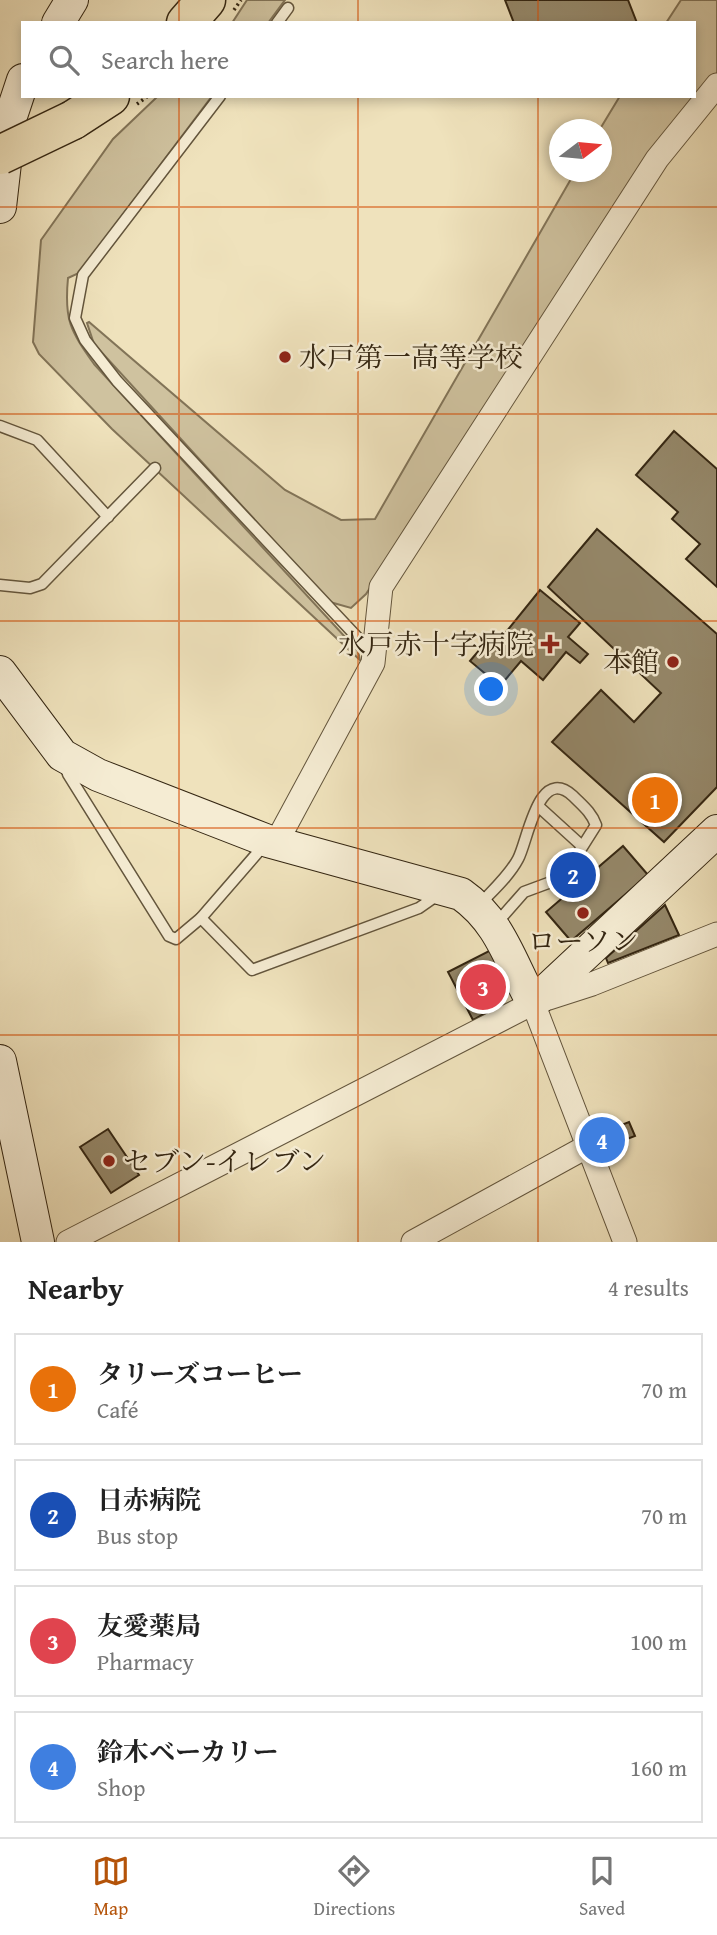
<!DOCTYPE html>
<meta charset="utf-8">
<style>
:root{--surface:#fff;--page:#f2f2f2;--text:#222;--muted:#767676;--line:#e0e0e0;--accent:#b45309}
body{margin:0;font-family:"Gentium Book Plus","Noto Serif JP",serif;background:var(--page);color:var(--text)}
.compass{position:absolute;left:549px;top:119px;width:63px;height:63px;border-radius:50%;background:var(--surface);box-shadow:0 4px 10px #0003;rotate:74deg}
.you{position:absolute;left:492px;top:690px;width:24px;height:24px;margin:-18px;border:5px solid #fff;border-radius:50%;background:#1a73e8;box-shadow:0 0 0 10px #1a73e833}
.badge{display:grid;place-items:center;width:46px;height:46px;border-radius:50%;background:var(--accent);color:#fff;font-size:23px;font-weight:700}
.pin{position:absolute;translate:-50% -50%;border:4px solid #fff;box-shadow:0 2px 7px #0006}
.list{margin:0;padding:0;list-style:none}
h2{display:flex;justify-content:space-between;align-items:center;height:91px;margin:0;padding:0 28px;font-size:30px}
h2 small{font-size:23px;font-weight:400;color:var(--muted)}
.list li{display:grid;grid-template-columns:46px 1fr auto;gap:21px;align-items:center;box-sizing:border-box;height:112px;margin:0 14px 14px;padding:0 14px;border:2px solid var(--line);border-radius:0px}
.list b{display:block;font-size:26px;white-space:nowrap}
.list p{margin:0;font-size:23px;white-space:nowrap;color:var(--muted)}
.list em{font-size:23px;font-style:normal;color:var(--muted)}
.icon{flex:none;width:38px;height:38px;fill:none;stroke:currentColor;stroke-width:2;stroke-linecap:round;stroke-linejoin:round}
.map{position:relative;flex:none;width:717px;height:1242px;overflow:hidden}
.search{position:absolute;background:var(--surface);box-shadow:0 4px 10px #0003;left:21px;right:21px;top:21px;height:77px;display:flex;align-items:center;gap:18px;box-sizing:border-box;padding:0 24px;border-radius:0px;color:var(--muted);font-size:26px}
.sheet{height:595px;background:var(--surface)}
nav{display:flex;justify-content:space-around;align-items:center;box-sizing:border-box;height:98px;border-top:2px solid var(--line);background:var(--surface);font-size:19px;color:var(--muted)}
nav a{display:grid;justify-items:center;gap:4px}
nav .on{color:var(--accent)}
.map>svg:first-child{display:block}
</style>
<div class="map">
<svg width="717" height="1242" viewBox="0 0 717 1242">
<rect width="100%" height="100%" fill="#efe2bc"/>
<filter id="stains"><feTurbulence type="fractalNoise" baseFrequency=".00286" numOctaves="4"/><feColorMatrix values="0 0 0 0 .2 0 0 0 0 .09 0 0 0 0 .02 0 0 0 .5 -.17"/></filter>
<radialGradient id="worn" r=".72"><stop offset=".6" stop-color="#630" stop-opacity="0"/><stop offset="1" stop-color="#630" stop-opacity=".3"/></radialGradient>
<g fill="#cfc29f" stroke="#827458" stroke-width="2">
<path d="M 247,0 L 285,0 L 268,23 L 232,23 Z"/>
<path d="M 681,0 L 717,0 L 717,75 L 653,152 L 366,594 L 351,608 L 330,602 L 94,344 L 87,323 L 89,322 L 285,490 L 341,520 L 375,519 L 575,172 L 602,172 L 600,129 L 620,96 L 694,96 L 694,23 L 666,23 Z"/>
<path d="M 158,96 L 212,96 L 79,273 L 68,278 C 64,320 70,330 94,364 L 358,651 L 360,660 L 112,429 L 39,354 L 33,342 L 41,240 L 113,139 Z"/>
</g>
<g fill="#95886a" stroke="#342612" stroke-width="2">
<path d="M 505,0 L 628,0 L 637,23 L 514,23 Z"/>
<path d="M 674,431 L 717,469 L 717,587 L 686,559 L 700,544 L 672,519 L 678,512 L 636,475 Z"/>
<path d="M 597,529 L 717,634 L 717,787 L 664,842 L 552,742 L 601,690 L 634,722 L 661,693 L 548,587 Z"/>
<path d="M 540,590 L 580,623 L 568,637 L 588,654 L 580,663 L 566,652 L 543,680 L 521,661 L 500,686 L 470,661 L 487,641 L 494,647 Z"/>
<path d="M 623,846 L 648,875 L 571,941 L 546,912 Z"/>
<path d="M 665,905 L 679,935 L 608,963 L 606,958 Z"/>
<path d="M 491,950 L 498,963 L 490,967 L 494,974 L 484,979 L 498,1006 L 473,1020 L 448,972 Z"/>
<path d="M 629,1122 L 635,1136 L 601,1149 L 596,1135 Z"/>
<path d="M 108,1129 L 139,1175 L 111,1193 L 80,1147 Z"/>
</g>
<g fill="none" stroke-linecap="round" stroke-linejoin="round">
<g stroke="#63553c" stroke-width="13">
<g id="lane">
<path d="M 277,23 L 288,8"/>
<path d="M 220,96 L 83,275 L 75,318 L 85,340 L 117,381 L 372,653"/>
<path d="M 0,426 L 37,440 L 108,517"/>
<path d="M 0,585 L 30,588 L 42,584 L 155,468"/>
<path d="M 65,764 L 68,774 L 169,936 L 176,939 L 201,918 L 266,843"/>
<path d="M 538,806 L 582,846"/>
<path d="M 480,904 C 493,890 509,876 518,859 C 528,841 538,764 573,796 C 583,806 591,812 596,825 L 567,871 L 551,882 L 524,892 L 495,925"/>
<path d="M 201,918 L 252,970 L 419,908 L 439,894"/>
</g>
</g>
<g stroke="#63553c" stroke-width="25">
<g id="street">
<path d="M 276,843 L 373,663 L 381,587 L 657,159 L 717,85"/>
<path d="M 533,1003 L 625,1242"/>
<path d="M 68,1242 L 533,1003 L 592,984 L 717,934"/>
<path d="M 413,1242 L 588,1146"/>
</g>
</g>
<g stroke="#342612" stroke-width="34">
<g id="secondary">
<path d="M 58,23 L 72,0"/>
<path d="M 0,207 L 10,119 L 23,80"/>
<path d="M 0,672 L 62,755 L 98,775 L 268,841 L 461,894 C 501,922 510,962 533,1003 L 717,831"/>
<path d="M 0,1061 L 38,1242"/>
</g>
</g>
<g stroke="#342612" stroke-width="41">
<g id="highway">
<path d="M 186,23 L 206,0"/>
<path d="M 73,120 L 110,96"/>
</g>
</g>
<g stroke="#342612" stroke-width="3.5" stroke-dasharray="2 3.5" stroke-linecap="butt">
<path d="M 234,10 L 241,0"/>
<path d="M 137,104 L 148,96"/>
</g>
<use href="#lane" stroke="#f5ecd3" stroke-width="10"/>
<use href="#street" stroke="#f5ecd3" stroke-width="23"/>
<use href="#secondary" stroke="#f5ecd3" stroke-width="32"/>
<use href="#highway" stroke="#efe2bc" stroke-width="38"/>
<g stroke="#342612" stroke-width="41" stroke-linecap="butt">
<path id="highway-bridge" d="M 0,155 L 73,120"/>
</g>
<use href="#highway-bridge" stroke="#efe2bc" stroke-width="38"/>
</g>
<path fill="none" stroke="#d6540d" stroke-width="2" stroke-opacity="0.55" d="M 179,0 L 179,23M 358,0 L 358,23M 538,0 L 538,23M 179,96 L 179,1242M 358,96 L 358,1242M 538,96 L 538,1242M 0,207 L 717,207M 0,414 L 717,414M 0,621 L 717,621M 0,828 L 717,828M 0,1035 L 717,1035"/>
<g fill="#8f2418" stroke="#f5ecd3" stroke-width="2.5">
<circle cx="285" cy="357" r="7"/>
<path d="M546.5 633.5h7v7h7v7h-7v7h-7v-7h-7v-7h7z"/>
<circle cx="673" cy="662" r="7"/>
<circle cx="583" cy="913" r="7"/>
<circle cx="109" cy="1161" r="7"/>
</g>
<g text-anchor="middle" stroke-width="5" stroke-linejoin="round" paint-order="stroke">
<g font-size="28" fill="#342612" stroke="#f5ecd3" text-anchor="start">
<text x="299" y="367">水戸第一高等学校</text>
<text x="534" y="654" text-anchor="end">水戸赤十字病院</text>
<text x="659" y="672" text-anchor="end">本館</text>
<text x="583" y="951" text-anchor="middle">ローソン</text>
<text x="123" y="1171">セブン-イレブン</text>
</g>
</g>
<rect width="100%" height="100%" filter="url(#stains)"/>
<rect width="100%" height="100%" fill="url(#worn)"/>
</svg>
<svg class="compass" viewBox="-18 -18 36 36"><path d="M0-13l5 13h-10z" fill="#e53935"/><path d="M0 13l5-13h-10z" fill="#767676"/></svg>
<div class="you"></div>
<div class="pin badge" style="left:655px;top:800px;background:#e8710a">1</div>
<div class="pin badge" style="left:573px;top:875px;background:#1a4fb4">2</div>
<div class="pin badge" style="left:483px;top:987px;background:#e0444e">3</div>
<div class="pin badge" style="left:602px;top:1140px;background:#3f7fe0">4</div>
<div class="search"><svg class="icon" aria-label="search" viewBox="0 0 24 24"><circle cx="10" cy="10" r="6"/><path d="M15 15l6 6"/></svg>Search here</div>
</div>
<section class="sheet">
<h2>Nearby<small>4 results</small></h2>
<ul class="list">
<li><span class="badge" style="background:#e8710a">1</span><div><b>タリーズコーヒー</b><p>Café</p></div><em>70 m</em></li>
<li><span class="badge" style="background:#1a4fb4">2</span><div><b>日赤病院</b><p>Bus stop</p></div><em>70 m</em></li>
<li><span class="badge" style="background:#e0444e">3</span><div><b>友愛薬局</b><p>Pharmacy</p></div><em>100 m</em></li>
<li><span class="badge" style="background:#3f7fe0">4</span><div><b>鈴木ベーカリー</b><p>Shop</p></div><em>160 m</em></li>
</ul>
</section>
<nav>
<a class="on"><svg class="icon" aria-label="map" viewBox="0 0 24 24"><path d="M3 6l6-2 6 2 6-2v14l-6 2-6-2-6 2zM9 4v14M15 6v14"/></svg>Map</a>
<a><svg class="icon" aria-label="directions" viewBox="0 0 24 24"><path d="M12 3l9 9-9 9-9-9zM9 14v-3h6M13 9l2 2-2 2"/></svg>Directions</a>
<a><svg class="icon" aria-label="saved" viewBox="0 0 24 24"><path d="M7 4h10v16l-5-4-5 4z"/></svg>Saved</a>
</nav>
